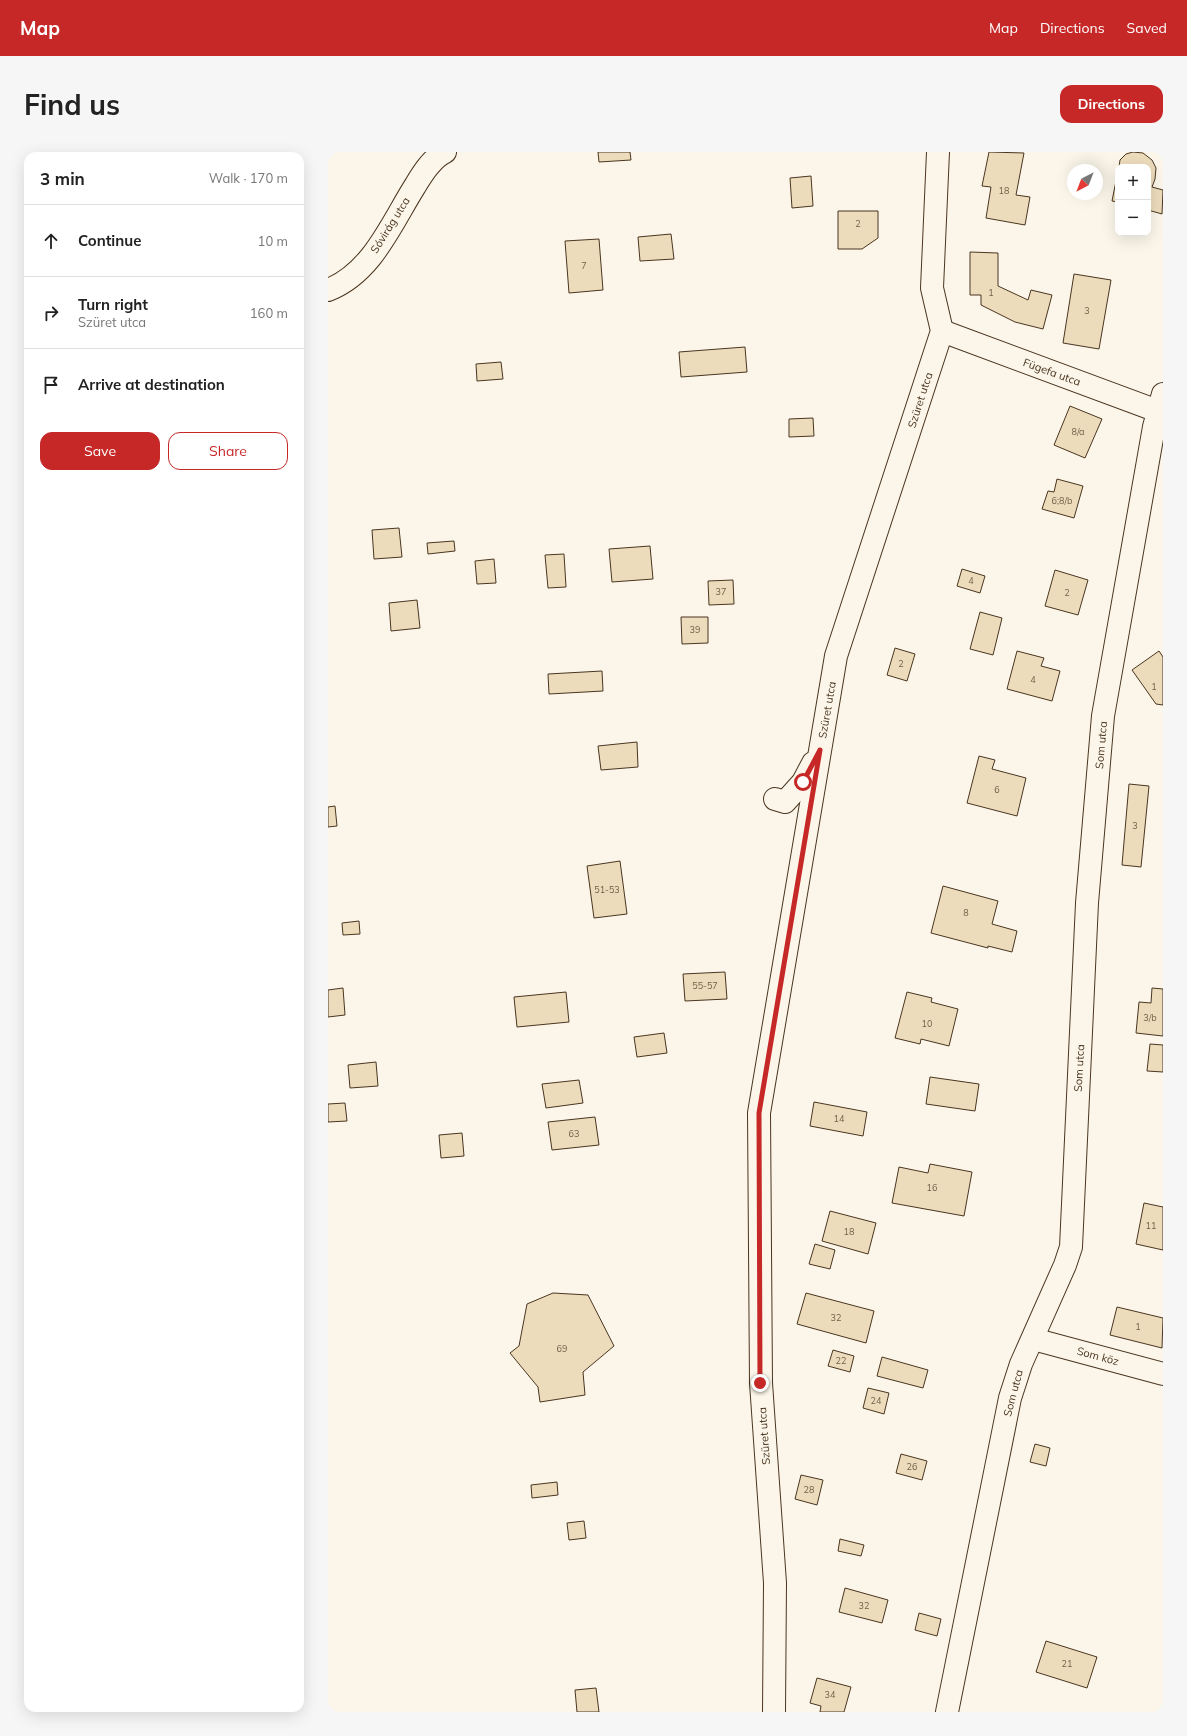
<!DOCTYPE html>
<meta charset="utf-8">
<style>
:root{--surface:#fff;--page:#f6f6f6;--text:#222;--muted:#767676;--line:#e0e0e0;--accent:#c62828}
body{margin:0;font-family:Mulish,sans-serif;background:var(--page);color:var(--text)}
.controls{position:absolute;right:12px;top:12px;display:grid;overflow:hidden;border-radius:8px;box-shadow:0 4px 16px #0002}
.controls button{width:36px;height:36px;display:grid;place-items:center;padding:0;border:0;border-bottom:1px solid var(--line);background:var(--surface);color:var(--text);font:20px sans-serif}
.compass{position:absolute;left:739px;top:12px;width:36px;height:36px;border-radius:50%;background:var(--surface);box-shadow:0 4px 16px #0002;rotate:222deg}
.stop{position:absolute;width:12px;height:12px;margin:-9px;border:3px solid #c62828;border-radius:50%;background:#fff}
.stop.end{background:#c62828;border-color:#fff;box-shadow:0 1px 4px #0008}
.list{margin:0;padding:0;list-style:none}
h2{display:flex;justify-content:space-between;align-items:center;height:52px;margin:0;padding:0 16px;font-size:17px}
h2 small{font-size:13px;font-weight:400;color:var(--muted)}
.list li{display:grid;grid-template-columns:26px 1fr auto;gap:12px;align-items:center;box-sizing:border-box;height:72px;padding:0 16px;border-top:1px solid var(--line)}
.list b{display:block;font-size:15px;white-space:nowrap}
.list p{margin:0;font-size:13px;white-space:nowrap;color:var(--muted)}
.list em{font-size:13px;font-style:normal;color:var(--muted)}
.actions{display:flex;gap:8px;padding:12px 16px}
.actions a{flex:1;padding:9px 0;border:1px solid var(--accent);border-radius:12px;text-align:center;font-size:14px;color:var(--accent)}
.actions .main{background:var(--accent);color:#fff}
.icon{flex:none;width:22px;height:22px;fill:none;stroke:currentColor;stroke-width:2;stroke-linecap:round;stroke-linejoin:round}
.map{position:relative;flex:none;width:835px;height:1560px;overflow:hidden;border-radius:12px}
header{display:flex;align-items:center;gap:24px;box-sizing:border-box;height:56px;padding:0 20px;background:var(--accent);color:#fff}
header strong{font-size:19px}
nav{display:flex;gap:22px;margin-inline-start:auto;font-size:14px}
.intro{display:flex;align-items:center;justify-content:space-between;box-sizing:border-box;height:96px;padding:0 24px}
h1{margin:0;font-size:28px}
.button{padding:10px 18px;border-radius:12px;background:var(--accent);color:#fff;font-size:14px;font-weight:700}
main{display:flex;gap:24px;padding:0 24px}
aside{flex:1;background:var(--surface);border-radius:12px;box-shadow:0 4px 16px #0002}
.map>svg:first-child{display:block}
</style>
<header>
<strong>Map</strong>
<nav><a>Map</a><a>Directions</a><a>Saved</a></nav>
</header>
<div class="intro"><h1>Find us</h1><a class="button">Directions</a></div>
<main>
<aside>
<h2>3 min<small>Walk · 170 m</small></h2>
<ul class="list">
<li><svg class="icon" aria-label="ahead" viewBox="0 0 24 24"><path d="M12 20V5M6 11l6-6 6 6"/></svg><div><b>Continue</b></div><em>10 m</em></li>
<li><svg class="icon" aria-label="right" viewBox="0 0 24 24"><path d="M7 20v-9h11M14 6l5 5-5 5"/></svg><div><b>Turn right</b><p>Szüret utca</p></div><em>160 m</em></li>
<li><svg class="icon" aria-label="arrive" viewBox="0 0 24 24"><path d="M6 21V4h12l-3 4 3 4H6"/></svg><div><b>Arrive at destination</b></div></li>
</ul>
<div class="actions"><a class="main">Save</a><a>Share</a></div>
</aside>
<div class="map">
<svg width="835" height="1560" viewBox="0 0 835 1560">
<rect width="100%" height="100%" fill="#fbf6e9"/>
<g fill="#ecdcbc" stroke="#4a3520">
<path d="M 270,0 L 302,0 L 303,8 L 271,10 Z"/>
<path d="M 661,0 L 696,1 L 688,43 L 702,45 L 697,73 L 658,66 L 663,35 L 654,34 Z"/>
<path d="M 805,0 L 815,1 L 824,8 L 828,16 L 827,27 L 824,35 L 835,38 L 834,62 L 820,58 L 820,15 L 791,15 L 792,8 L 798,2 Z"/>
<path d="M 790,19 L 790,50 L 784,49 Z"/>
<path d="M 483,24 L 485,54 L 464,56 L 462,26 Z"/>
<path d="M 510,59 L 550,59 L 550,86 L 534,97 L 510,97 Z"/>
<path d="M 343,82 L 346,107 L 312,109 L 310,85 Z"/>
<path d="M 271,87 L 275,138 L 241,141 L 237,89 Z"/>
<path d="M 642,100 L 670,101 L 670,134 L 700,148 L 703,138 L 724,143 L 715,177 L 687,170 L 653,153 L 653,143 L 642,143 Z"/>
<path d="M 746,122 L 783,128 L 771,197 L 735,191 Z"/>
<path d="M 417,195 L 419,220 L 353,225 L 351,200 Z"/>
<path d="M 173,210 L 175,227 L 149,229 L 148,212 Z"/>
<path d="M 742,254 L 774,267 L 757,306 L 726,293 Z"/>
<path d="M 485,266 L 486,284 L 461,285 L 461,267 Z"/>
<path d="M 729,327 L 755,334 L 746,366 L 714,357 L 720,339 L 726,340 Z"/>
<path d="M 71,376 L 74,405 L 46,407 L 44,378 Z"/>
<path d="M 126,389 L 127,399 L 100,402 L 99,391 Z"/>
<path d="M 322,394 L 325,427 L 284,430 L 281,397 Z"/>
<path d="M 236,402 L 238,435 L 220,436 L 217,403 Z"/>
<path d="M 166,407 L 168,431 L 149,432 L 147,409 Z"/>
<path d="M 634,417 L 657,424 L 652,441 L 629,434 Z"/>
<path d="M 727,418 L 760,428 L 750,463 L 717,454 Z"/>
<path d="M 405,428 L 406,452 L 381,453 L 380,429 Z"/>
<path d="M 89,448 L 92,476 L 63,479 L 61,451 Z"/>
<path d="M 652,460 L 674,466 L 665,503 L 642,497 Z"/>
<path d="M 353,465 L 380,465 L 380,491 L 354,492 Z"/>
<path d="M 567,496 L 587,502 L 579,529 L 559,523 Z"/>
<path d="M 689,499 L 716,506 L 713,514 L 732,519 L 724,549 L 679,537 Z"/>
<path d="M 831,499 L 835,505 L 835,553 L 828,552 L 804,518 Z"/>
<path d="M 274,519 L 275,539 L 221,542 L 220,522 Z"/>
<path d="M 309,590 L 310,615 L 273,618 L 270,594 Z"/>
<path d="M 651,604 L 667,608 L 664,617 L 698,626 L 689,664 L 639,651 Z"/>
<path d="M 801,632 L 821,634 L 813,715 L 794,713 Z"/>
<path d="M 7,654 L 9,674 L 0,675 L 0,655 Z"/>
<path d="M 292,709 L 299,762 L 266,766 L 259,714 Z"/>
<path d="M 615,734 L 670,749 L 664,772 L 689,779 L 684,800 L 660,794 L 660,796 L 603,781 Z"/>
<path d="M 31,769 L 32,782 L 15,783 L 14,771 Z"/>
<path d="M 397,820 L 399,847 L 357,849 L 355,822 Z"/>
<path d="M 15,836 L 17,863 L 0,865 L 0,838 Z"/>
<path d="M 824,836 L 835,837 L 835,884 L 808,881 L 811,850 L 823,851 Z"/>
<path d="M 238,840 L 241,870 L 189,875 L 186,845 Z"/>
<path d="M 579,840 L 604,846 L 603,850 L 630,857 L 621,894 L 593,887 L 592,892 L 567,886 Z"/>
<path d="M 336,881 L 339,901 L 309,905 L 306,885 Z"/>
<path d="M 822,892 L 835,893 L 835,920 L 819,919 Z"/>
<path d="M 48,910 L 50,934 L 22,936 L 20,913 Z"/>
<path d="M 602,925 L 651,932 L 647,959 L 598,952 Z"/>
<path d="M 251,928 L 255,951 L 218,956 L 214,932 Z"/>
<path d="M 486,950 L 539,960 L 535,984 L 482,974 Z"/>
<path d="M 17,951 L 19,969 L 0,970 L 0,952 Z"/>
<path d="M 267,965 L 271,993 L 224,998 L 220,970 Z"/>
<path d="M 134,981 L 136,1004 L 113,1006 L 111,983 Z"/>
<path d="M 602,1012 L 644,1020 L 636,1064 L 564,1051 L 571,1015 L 600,1021 Z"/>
<path d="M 816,1051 L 835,1055 L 835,1098 L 808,1092 Z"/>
<path d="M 502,1059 L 548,1071 L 540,1102 L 494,1089 Z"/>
<path d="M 487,1092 L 507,1098 L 502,1117 L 481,1112 Z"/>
<path d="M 225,1141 L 260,1143 L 286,1194 L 255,1220 L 257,1243 L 212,1250 L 210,1235 L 182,1201 L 191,1194 L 199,1152 Z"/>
<path d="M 478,1141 L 546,1159 L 538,1191 L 469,1172 Z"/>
<path d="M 789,1155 L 835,1166 L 834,1196 L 782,1183 Z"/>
<path d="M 505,1198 L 526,1204 L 522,1220 L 500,1214 Z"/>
<path d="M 554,1205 L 600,1218 L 595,1236 L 549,1224 Z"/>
<path d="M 540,1236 L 561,1241 L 556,1262 L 535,1256 Z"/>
<path d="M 707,1292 L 722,1296 L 718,1314 L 702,1310 Z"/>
<path d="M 573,1302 L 599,1309 L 594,1328 L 568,1321 Z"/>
<path d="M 473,1323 L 495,1328 L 489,1353 L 467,1347 Z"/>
<path d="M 229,1330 L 230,1343 L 204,1346 L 203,1333 Z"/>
<path d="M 256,1369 L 258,1386 L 241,1388 L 239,1371 Z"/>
<path d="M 512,1387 L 536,1393 L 533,1404 L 510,1399 Z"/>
<path d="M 517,1436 L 560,1448 L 554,1471 L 511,1460 Z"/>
<path d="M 591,1461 L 613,1467 L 609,1484 L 587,1478 Z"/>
<path d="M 718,1489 L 769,1505 L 759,1536 L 708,1520 Z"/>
<path d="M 489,1526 L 523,1535 L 516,1560 L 492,1560 L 493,1554 L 482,1551 Z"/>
<path d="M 268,1536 L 271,1560 L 249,1560 L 247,1538 Z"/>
</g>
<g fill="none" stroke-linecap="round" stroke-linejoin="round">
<g stroke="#4a3520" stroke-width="24">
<g id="minor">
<path d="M 0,138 C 44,121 63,72 87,34 C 94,22 104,6 117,0"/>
<path d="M 614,179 L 835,261"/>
<path d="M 447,647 L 457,650 L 475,630 L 485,611"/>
<path d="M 705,1187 L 835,1222"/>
<path d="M 446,1560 L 447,1431 L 433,1231 L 431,961 L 508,504 L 614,179 L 604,136 L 610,0"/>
<path d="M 619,1560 L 682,1246 L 693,1212 L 737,1113 L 743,1095 L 759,751 L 775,564 L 826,275 L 835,242"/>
</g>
</g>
<use href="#minor" stroke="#fbf6e9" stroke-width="22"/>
</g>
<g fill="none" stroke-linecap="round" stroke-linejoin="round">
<path stroke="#c62828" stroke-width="5" d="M 432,1231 L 431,961 L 492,598 L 475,630"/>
</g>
<g text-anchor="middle" stroke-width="3" stroke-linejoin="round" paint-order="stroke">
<g font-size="9" fill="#725f47">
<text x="676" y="42">18</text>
<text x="530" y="75">2</text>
<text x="256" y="117">7</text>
<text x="663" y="144">1</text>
<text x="759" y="162">3</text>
<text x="750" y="283">8/a</text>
<text x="734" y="352">6;8/b</text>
<text x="643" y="432">4</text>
<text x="393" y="443">37</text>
<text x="739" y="444">2</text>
<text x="367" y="481">39</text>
<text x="573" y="515">2</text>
<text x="705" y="531">4</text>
<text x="826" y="538">1</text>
<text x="669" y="641">6</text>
<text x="807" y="677">3</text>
<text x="279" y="741">51-53</text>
<text x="638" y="764">8</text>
<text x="377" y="837">55-57</text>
<text x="822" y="869">3/b</text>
<text x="599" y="875">10</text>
<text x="511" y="970">14</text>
<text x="246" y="985">63</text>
<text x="604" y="1039">16</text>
<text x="823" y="1077">11</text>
<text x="521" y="1083">18</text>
<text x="508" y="1169">32</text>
<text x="810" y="1178">1</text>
<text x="234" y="1200">69</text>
<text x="513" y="1212">22</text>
<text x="548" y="1252">24</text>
<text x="584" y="1318">26</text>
<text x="481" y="1341">28</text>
<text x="536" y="1457">32</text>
<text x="739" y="1515">21</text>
<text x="502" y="1546">34</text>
</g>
<g font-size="11" fill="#4a3520" stroke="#fbf6e9">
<text transform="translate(62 73) rotate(-58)" y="4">Sóvirág utca</text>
<text transform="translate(724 220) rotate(20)" y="4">Fügefa utca</text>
<text transform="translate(592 248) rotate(-72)" y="4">Szüret utca</text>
<text transform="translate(499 558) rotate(-80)" y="4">Szüret utca</text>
<text transform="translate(773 593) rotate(-85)" y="4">Som utca</text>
<text transform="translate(751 916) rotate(-87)" y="4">Som utca</text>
<text transform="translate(770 1204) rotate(15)" y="4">Som köz</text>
<text transform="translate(685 1241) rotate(-75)" y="4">Som utca</text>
<text transform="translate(436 1284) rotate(-94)" y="4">Szüret utca</text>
</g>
</g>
</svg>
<div class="controls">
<button>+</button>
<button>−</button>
</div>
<svg class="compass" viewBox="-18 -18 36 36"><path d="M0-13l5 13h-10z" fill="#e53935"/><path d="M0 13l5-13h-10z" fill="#767676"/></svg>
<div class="stop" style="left:475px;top:630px"></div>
<div class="stop end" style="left:432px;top:1231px"></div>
</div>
</main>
